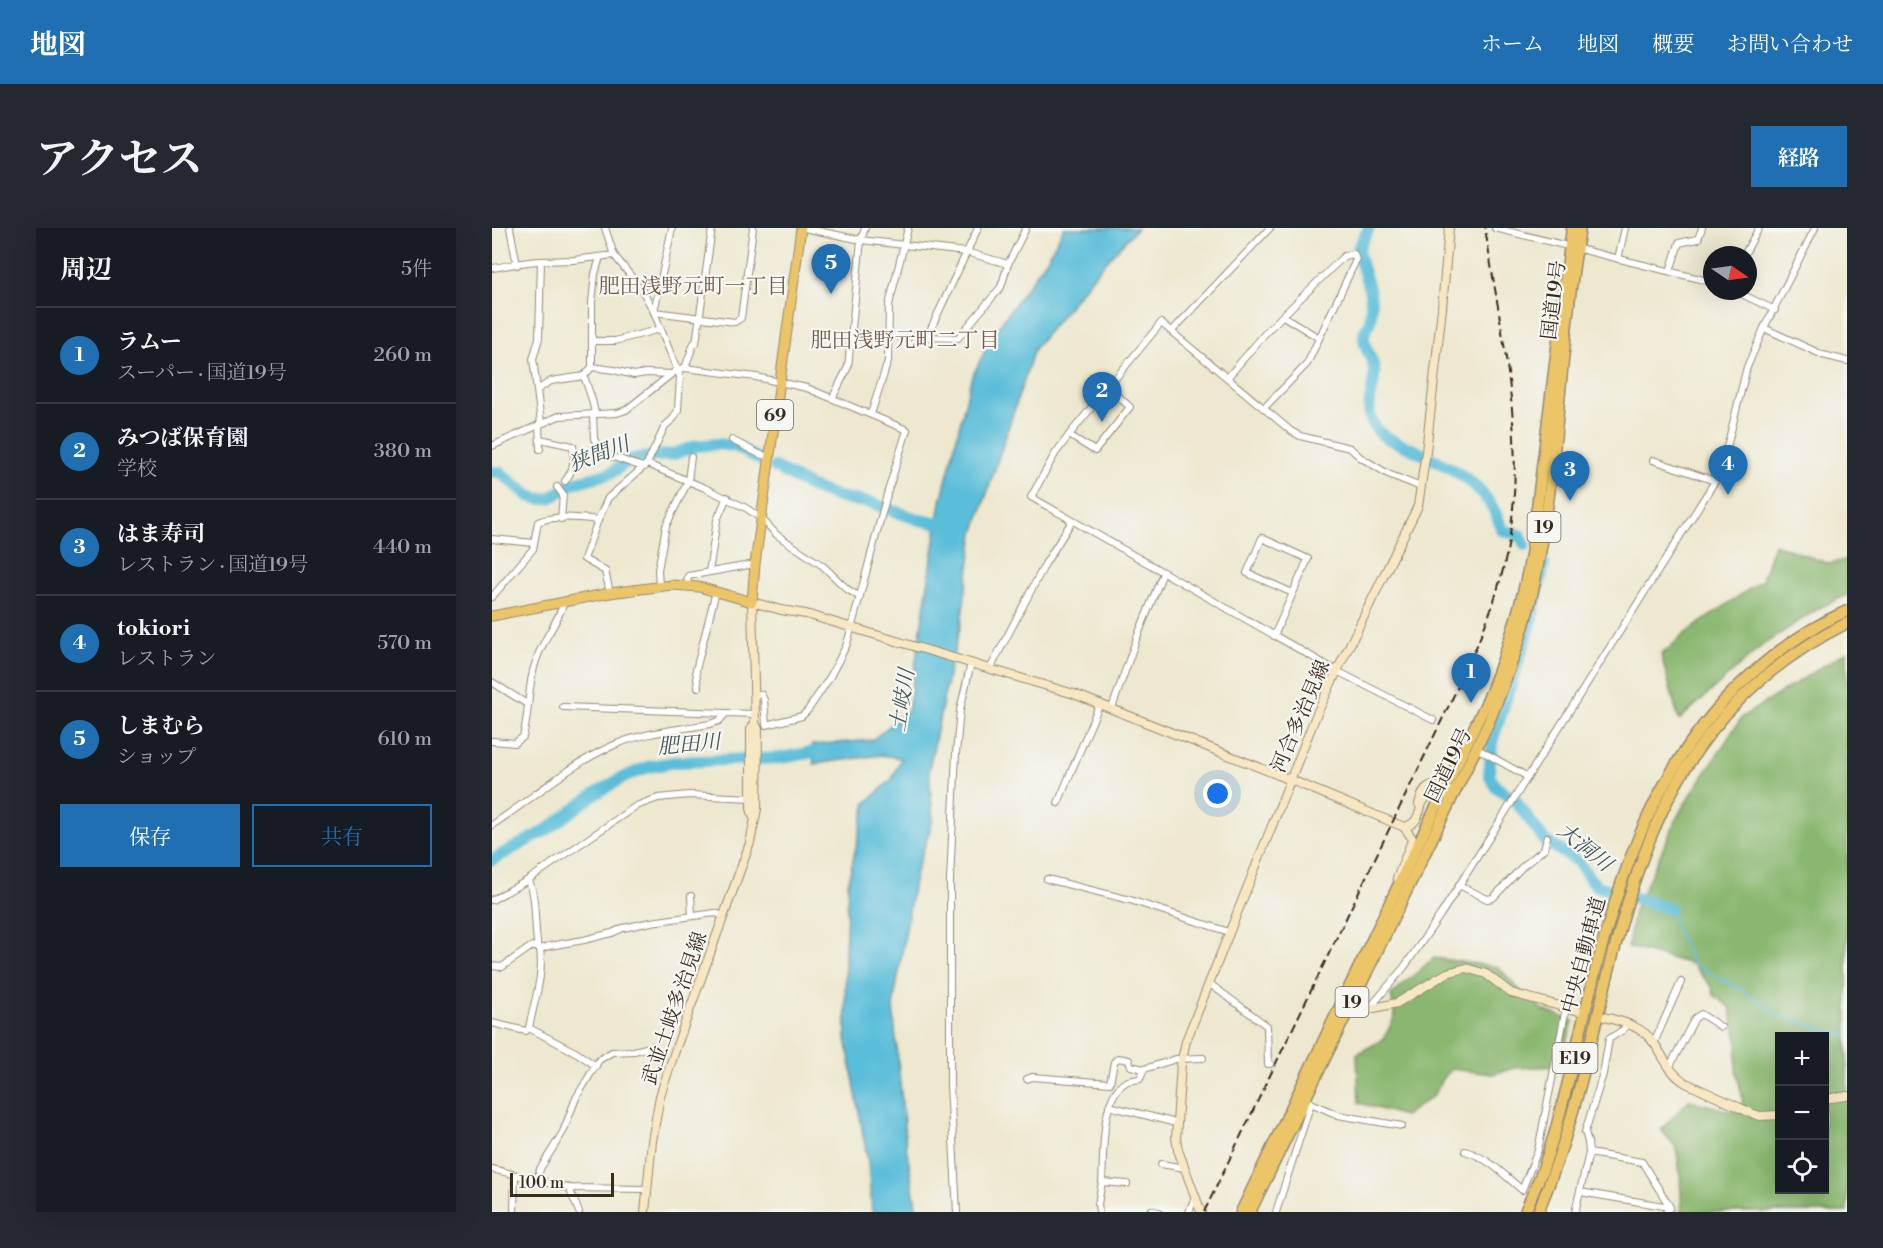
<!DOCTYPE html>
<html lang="ja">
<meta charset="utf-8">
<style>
:root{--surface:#171b24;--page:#242831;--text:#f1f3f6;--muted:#9ea1a6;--line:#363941;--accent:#1f6fb2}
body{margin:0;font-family:"Libre Bodoni","Noto Serif JP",serif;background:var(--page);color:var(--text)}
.controls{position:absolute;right:18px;bottom:18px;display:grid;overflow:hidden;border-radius:0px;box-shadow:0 6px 24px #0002}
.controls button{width:54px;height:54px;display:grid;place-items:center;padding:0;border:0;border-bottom:2px solid var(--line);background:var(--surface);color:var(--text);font:30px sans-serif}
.compass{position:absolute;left:1211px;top:18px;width:54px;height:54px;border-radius:50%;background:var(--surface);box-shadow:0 6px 24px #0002;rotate:103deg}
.scale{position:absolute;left:18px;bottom:15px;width:104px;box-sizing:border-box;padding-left:6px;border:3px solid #3b2a1e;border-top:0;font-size:16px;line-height:21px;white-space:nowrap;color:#3b2a1e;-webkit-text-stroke:4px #f6f6f2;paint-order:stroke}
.you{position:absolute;left:726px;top:566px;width:21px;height:21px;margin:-15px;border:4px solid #fff;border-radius:50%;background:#1a73e8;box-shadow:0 0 0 9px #1a73e833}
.badge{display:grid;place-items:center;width:39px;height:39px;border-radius:50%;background:var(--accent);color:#fff;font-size:20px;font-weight:700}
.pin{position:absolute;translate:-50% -50px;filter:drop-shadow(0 2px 3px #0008)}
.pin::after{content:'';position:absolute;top:32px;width:21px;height:18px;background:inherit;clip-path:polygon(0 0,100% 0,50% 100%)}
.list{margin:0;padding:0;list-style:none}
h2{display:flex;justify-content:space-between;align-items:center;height:78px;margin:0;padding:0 24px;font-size:26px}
h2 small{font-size:20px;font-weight:400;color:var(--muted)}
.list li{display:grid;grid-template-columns:39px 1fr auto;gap:18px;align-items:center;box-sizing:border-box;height:96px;padding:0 24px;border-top:2px solid var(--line)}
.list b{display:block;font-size:22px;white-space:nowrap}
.list p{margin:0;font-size:20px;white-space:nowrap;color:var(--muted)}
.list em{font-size:20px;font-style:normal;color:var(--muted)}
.actions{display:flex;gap:12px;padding:18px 24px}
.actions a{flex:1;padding:14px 0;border:2px solid var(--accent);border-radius:0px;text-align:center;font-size:21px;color:var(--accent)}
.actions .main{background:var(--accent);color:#fff}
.icon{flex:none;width:33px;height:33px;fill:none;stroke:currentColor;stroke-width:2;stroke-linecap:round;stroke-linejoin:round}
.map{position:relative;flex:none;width:1355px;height:984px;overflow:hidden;border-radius:0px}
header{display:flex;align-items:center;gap:36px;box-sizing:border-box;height:84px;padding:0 30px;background:var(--accent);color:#fff}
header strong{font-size:28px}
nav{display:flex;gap:33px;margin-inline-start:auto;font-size:21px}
.intro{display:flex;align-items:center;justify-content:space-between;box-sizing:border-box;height:144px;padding:0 36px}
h1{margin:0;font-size:42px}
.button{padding:15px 27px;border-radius:0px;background:var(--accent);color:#fff;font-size:21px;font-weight:700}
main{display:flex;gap:36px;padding:0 36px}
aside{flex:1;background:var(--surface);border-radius:0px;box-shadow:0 6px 24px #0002}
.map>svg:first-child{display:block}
</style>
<header>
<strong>地図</strong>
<nav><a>ホーム</a><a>地図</a><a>概要</a><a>お問い合わせ</a></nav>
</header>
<div class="intro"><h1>アクセス</h1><a class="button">経路</a></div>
<main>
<aside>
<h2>周辺<small>5件</small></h2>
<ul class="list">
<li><span class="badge">1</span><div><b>ラムー</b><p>スーパー · 国道19号</p></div><em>260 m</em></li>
<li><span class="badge">2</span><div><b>みつば保育園</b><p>学校</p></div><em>380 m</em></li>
<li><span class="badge">3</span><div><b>はま寿司</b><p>レストラン · 国道19号</p></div><em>440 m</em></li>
<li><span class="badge">4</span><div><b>tokiori</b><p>レストラン</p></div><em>570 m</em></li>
<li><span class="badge">5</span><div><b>しまむら</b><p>ショップ</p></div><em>610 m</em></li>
</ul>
<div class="actions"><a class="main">保存</a><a>共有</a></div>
</aside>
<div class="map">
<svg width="1355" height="984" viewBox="0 0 1355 984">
<rect width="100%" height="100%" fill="#f6f6f2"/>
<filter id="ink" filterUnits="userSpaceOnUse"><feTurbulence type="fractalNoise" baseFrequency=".0167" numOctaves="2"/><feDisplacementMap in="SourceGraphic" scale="12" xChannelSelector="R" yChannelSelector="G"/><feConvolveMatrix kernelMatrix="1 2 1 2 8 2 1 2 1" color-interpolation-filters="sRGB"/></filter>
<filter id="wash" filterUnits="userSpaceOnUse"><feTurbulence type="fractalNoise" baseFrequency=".008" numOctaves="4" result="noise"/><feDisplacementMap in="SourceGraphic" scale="24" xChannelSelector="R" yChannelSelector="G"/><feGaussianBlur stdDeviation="1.35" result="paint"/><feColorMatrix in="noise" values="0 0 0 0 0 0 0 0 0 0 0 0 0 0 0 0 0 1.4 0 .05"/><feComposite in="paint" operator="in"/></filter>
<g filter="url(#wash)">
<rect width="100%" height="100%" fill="#ede8cf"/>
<g fill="#8ab770" stroke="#627047" stroke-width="1.5" fill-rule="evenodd">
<path d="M 1282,316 L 1338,336 L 1355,331 L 1355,367 L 1327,380 L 1272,416 L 1187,492 L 1169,427 L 1195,404 L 1270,352 Z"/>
<path d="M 1355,423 L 1355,984 L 1190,984 L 1188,944 L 1184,919 L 1169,902 L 1197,872 L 1245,885 L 1251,872 L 1244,842 L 1245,812 L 1238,779 L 1222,767 L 1220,759 L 1200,736 L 1136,719 L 1142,683 L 1189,582 L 1250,489 ZM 1288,808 L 1332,808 L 1332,962 L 1288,962 Z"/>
<path d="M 942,730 L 1006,739 L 1027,761 L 1051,782 L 1081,793 L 1068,838 L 1023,840 L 1000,846 L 960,841 L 950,851 L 941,868 L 912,888 L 867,875 L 865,826 L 892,811 L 903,788 L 899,767 Z"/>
</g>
<path fill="#5abdd9" stroke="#4a747c" stroke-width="1.5" d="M 572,0 L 645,0 L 609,39 L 542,121 L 482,305 L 469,395 L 456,448 L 437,542 L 441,593 L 423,647 L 401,779 L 414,918 L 425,984 L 380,984 L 376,934 L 354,810 L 353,728 L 356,654 L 374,575 L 400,551 L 409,530 L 389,527 L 322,536 L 320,517 L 380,512 L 416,483 L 449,274 L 479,151 L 502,105 L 555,31 Z"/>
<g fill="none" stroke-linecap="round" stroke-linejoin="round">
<path stroke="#5abdd9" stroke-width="2" d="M 1178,681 L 1185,702 L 1200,736 L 1250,762 L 1287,788 L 1355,808"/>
<g stroke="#5abdd9" stroke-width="12">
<path d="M 877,0 L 866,21 C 868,40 879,56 879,75 C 879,81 879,87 878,93 C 876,99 871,103 872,110 C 872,121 881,130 882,141 C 884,160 870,180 883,199 C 890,210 902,213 913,218 C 956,238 996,253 1010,302 L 1028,307 L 1033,317"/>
<path d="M 283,239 L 319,259 L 346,269 L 379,275 L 428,292 L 457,297"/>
<path d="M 0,244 L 8,244 L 37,268 L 48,271 L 58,270 L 81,255 L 119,245 L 139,231 L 182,226 L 204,218 L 225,216 L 243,218 L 270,233"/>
<path d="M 1051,334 L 1052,335 L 1041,389 L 1000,514 L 997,547 L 1003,558 L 1023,572 L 1052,612 L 1086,634 L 1098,651 L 1105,658 L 1178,681"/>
<path d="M 0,632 L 56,601 L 103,566 L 130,550 L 156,539 L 183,534 L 288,530 L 334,522"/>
</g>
</g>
</g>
<g filter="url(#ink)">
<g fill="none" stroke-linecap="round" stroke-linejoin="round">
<g stroke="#948976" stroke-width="8">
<g id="street">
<path d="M 18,0 L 25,37"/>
<path d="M 113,0 L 122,27 L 150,62 L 162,84 L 188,149 L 186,182 L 181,191 L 173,198 L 155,236 L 213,260 L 254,280 L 270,291 L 285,307 L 331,338 L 355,361 L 368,369"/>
<path d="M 180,0 L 162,84 L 243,94 L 249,90 L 261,0"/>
<path d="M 312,0 L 369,12 L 474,24 L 516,36"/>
<path d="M 1003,0 L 1220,54"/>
<path d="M 122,27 L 82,32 L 49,33 L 47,110 L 41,131 L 45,162 L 59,153 L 92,148 L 100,139 L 122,142 L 142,147 L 154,145 L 180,146"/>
<path d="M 1252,27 L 1267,0"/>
<path d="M 1126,31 L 1133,0"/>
<path d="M 0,40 C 17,38 32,33 49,33"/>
<path d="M 1178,43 L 1187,15 L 1206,11 L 1210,0"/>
<path d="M 1243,63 L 1283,82"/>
<path d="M 791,88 L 827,110"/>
<path d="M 1272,100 L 1331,127 L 1355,133"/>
<path d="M 680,103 L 778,0"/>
<path d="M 359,105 L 396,108 L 466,110 L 509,59 L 516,36 L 534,0"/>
<path d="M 435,109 L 486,0"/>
<path d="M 100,113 L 123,113 L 168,101"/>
<path d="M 100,139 L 100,74 L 103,46 L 108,29"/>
<path d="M 193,140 L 202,115 L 204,115 L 220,0"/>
<path d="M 92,148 L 100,172 L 103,185"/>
<path d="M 736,149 L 776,102 L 852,28 L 862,26 L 864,32 L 815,136 L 772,180"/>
<path d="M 45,162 L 49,195"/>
<path d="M 341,169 L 356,139 L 369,12 L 373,0"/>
<path d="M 101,185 L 102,211 L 112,227 C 127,229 138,236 152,239"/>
<path d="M 379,186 L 396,133 L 397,77 L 416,0"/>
<path d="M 47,196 L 48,221"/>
<path d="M 577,207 L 603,223 L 638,179 L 617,160"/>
<path d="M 48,211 L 81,218 C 83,231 82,242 73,253"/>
<path d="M 240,212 L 267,226 L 278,229"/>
<path d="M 0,218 L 67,188 L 125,185 L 134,182 L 186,141 L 193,140 L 264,149 L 315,160 L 415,202 L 396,263 L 355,416 L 338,449 L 316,482 L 310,488 L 274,497 L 272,472 L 269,466 L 263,466"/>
<path d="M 1161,232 L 1223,253"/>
<path d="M 65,259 L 71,267 L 69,291"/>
<path d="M 929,259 L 896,246 L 868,229 L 858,220 L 808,208 L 799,203 L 669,95 L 577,207 L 563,226 L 539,269 L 845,443 L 941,492"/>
<path d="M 106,292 L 92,331 L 113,343 L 118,365"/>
<path d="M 0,311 L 42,315"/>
<path d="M 217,344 L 225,292 L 235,269"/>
<path d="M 195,357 L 196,348 L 263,336"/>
<path d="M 167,358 L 166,342 L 174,298 L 196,253 L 199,229"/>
<path d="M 0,369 L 41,321 L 46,294 C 62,287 88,290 106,292 L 116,270 L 155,236"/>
<path d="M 782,408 L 816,331 L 770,310 L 755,345 L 801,365"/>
<path d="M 498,441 L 553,336 L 580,293"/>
<path d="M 0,454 L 35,476"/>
<path d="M 206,459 L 204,442 L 224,363"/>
<path d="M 71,479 L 234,485"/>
<path d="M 620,480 L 644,412 L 671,345"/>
<path d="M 0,513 L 23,515 L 31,509 C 38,483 35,456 45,430 C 52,410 66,394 72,374"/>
<path d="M 984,520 L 1036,549"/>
<path d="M 566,575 L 608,475"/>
<path d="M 0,597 C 39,572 78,536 120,518 C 151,504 185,502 218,496 L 227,493 L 234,485 L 263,486"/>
<path d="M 555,651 L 638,672 L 737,704"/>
<path d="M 36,652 C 45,663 42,703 46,720"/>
<path d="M 967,657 L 995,671 L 1001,670 L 1030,639 L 1052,621 L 1055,609"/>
<path d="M 199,668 L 200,688"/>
<path d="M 0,672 L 36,652 L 144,578 L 166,570 L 197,567 L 260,570"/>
<path d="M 0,738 L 10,739 L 40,718 L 48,721"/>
<path d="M 718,756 L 775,798 L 776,836 L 778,836"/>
<path d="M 877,781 L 913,738 L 949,686 L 1223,253 L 1230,239 L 1255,139 L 1272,100 L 1323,0"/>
<path d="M 0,795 L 34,803 L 37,800 C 42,773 52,748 48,721 L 57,718 L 92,712 L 120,705 L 131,700 L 159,694 L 223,685 L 232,688"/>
<path d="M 1136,795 L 1131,802 L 1117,811 L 1111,846 L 1093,904 L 1096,914 L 1097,925 L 1150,934 L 1178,979 L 1174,984"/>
<path d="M 37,800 L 85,825 L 104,838"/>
<path d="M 1162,815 L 1189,754"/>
<path d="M 1177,840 L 1203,790 L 1209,786 L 1229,799"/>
<path d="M 535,851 L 540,849 L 618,855 L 622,834 L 626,830 L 637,832 L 639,838 L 652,841"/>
<path d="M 819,875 L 846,887 L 910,898"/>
<path d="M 617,878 L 684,895"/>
<path d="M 973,923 C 997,930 1011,946 1030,962 L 1046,922 L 1074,780"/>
<path d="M 669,936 L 693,940"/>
<path d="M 0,941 L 77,960 L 155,961"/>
<path d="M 45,953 L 48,941 L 71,904 L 84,870 L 107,832 L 120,824 L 142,823 L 162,818"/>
<path d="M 610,954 C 612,928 608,868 634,854 C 638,852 644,852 648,851 L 652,841 L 684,831 L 711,830"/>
<path d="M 77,960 L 87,984"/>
<path d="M 1088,964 L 1178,979"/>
<path d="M 22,984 L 23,947"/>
<path d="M 465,984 L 458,857 L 458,652 L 464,525 L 468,482 L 479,435"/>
<path d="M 607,984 L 606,976 L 610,954 L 635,956"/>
<path d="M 657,984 L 659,982 L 666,984"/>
<path d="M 697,984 L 703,969"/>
<path d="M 784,984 L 819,875 L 813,870"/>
<path d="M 1083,984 L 1097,925"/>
</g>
</g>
<g stroke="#948976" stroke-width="10">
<g id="secondary">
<path d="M 927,576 C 933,555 938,554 958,563"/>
<path d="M 261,588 L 259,580 L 259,501 L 263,495"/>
<path d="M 905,650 L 919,615 L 920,610 L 912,599"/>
<path d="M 854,774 L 877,781 L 905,775 L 955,745 L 974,740 L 994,746 L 1019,765 L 1087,783"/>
<path d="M 1112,789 C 1131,794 1150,798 1162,815 C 1172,829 1177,845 1194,855 L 1259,885 L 1268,888 L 1288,887"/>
<path d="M 1332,871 L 1355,868"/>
<path d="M 153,984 L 160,913 L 168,868 L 185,817 L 258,615 L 265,581 L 266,501 L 263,495 L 260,374 L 289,382 L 314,386 L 582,466 L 799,552 L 912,599 C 934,594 923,572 939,567 C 943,565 949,568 953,567"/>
<path d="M 709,984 L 686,922 L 684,910 L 689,836 L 694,813 L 823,490 L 845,443 L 926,278 L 934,224 L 950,80 L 957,0"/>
</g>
</g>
<g stroke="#948976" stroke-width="11">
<path id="primary" d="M 0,388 L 118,365 L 180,357 L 207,359 L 260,374 L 263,336 L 309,0"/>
</g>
<g stroke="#948976" stroke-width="13">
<g id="highway">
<path d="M 749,984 L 996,471 C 1015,424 1030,377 1039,327 L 1080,0"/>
<path d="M 758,984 L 996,496 C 1014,452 1031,408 1041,362 C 1067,243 1067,119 1088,0"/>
<path d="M 1033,984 L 1051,941 L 1063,904 C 1109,737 1128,553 1271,436 C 1296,415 1325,396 1355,383"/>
<path d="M 1046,984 C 1139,764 1106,521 1355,395"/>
</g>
</g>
<use href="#street" stroke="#fff" stroke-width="6"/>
<use href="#secondary" stroke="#f7e8c3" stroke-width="8"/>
<use href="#primary" stroke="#ecc569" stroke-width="9"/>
<use href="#highway" stroke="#ecc569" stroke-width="10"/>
<path stroke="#3b2a1e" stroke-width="2" stroke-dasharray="9 4.5" stroke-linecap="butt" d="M 712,984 L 976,438 C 996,393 1013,348 1019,299 C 1032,199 1008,98 993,0"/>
</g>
</g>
<g text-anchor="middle" stroke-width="4.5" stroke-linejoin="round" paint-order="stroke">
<g fill="#f6f6f2" stroke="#73675e" stroke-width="1.5">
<rect x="265" y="172" width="36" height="30" rx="4.5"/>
<rect x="1035.5" y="284" width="33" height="30" rx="4.5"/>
<rect x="843.5" y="759" width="33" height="30" rx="4.5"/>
<rect x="1060.5" y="815" width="45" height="30" rx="4.5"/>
</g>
<g font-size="18" font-weight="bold" fill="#3b2a1e">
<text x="283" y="193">69</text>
<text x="1052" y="305">19</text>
<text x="860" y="780">19</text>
<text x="1083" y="836">E19</text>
</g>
<g font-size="20" fill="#3b2a1e" stroke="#f6f6f2">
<text transform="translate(1061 72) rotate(-83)" y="7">国道19号</text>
<text transform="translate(808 488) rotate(-67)" y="7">河合多治見線</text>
<text transform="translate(956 537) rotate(-64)" y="7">国道19号</text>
<text transform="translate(1091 727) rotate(-75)" y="7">中央自動車道</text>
<text transform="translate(182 780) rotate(-71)" y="7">武並土岐多治見線</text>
</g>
<g font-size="21" fill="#775947" stroke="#f6f6f2">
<text x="201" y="65">肥田浅野元町一丁目</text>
<text x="413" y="119">肥田浅野元町二丁目</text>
</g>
<g font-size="21" font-style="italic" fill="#445656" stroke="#f6f6f2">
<text transform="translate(107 226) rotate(-21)" y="7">狭間川</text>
<text transform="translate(410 472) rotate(-81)" y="7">土岐川</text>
<text transform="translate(197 516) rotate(-5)" y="7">肥田川</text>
<text transform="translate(1093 619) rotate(39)" y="7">大洞川</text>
</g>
</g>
</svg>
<div class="controls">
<button>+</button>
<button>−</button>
<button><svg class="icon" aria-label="locate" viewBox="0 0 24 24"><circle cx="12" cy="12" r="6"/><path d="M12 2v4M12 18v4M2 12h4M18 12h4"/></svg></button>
</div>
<svg class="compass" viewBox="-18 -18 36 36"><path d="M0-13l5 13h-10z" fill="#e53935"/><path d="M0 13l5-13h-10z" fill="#9ea1a6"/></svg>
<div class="scale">100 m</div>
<div class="you"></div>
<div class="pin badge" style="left:979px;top:475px">1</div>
<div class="pin badge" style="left:610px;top:194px">2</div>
<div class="pin badge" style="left:1078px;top:273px">3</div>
<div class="pin badge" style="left:1236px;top:267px">4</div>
<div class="pin badge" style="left:339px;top:66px">5</div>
</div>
</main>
